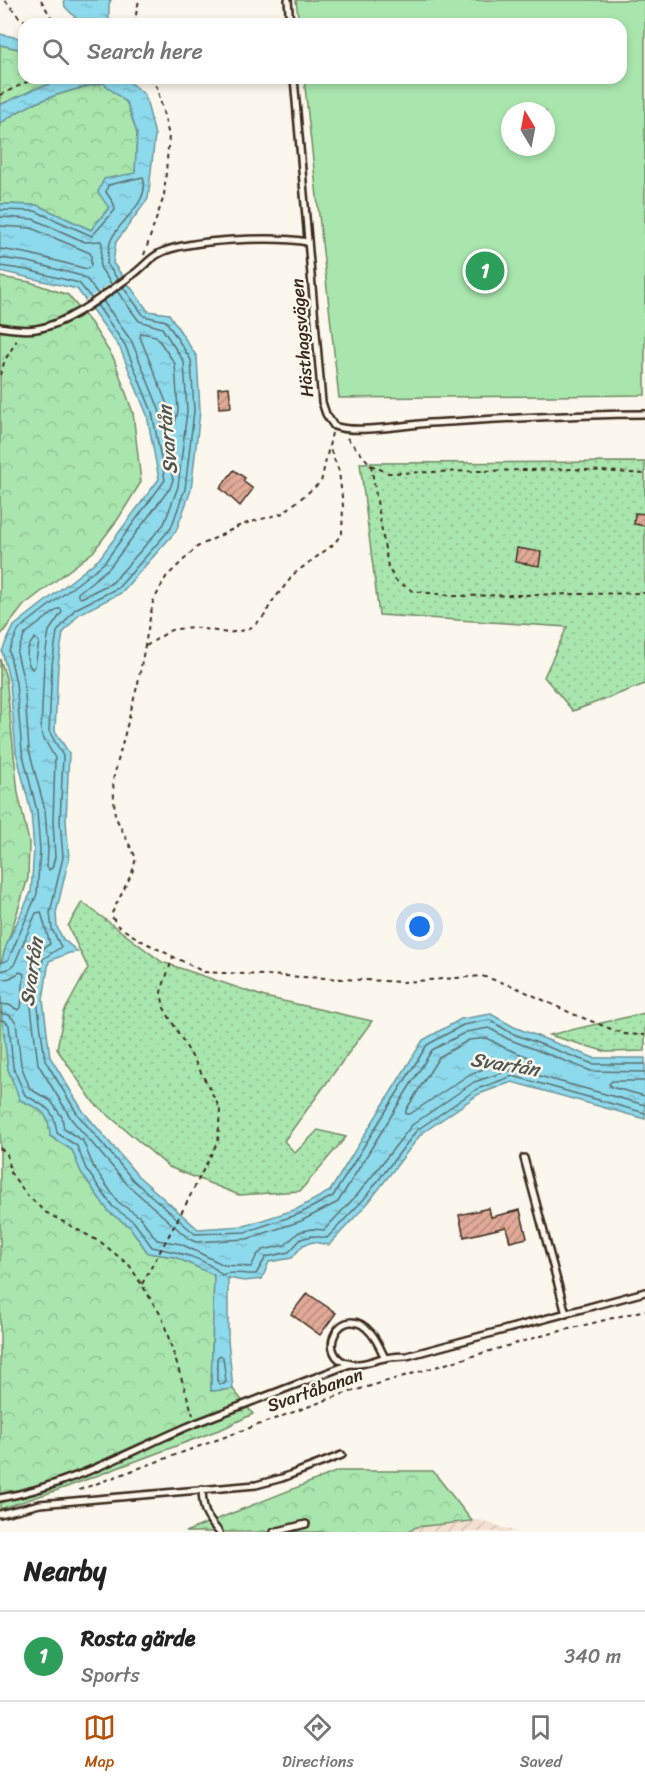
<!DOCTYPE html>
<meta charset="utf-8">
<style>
:root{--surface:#fff;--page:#f6f6f6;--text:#222;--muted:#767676;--line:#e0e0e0;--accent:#b45309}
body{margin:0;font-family:Sriracha,sans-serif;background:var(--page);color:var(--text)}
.compass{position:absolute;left:501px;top:102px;width:54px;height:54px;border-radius:50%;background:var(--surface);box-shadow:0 3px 9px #0003;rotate:350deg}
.you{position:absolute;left:420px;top:927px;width:21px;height:21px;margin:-15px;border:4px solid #fff;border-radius:50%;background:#1a73e8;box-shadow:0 0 0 9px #1a73e833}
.badge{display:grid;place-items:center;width:39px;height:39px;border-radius:50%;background:var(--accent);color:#fff;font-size:20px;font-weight:700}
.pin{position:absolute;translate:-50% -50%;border:3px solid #fff;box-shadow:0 2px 6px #0006}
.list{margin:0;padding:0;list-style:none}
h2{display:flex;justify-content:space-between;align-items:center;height:78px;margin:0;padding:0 24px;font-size:26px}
h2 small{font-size:20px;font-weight:400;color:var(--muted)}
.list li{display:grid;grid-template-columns:39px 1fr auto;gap:18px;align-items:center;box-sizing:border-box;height:90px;padding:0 24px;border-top:2px solid var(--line)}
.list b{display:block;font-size:22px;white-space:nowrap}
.list p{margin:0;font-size:20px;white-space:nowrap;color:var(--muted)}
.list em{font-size:20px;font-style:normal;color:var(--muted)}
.icon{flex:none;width:33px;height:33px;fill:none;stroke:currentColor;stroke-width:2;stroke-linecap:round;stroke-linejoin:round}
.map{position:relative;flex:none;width:645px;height:1532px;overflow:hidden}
.search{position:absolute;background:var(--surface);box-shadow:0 3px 9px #0003;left:18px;right:18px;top:18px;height:66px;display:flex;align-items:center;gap:15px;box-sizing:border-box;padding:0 21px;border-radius:18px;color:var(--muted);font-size:22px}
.sheet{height:168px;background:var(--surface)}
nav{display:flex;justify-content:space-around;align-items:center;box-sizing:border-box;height:84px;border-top:2px solid var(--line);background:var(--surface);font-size:16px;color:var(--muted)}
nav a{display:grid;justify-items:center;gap:3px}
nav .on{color:var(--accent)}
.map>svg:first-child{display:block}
</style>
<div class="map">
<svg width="645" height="1532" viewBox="0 0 645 1532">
<defs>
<pattern id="industrial-furrows" width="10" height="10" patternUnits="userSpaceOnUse" patternTransform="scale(1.5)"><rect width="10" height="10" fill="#f3e0d3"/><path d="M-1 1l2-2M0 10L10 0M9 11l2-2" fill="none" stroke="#d1c0b5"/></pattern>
<pattern id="grass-dots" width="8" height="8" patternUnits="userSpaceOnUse" patternTransform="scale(1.5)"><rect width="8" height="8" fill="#a9e6ad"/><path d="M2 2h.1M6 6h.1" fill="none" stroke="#92c594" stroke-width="1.8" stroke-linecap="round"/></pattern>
<pattern id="forest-crowns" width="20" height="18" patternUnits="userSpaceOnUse" patternTransform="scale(1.5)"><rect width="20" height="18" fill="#a9e6ad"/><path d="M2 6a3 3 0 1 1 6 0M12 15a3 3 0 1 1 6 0" fill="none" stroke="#92c594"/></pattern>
<pattern id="water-ripples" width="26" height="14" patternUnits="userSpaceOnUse" patternTransform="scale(1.5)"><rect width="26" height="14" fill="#8ddaec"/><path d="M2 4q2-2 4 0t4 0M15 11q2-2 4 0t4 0" fill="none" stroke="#7bbbca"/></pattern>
<pattern id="building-hatch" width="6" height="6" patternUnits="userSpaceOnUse" patternTransform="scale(1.5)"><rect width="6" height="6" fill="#e1aa98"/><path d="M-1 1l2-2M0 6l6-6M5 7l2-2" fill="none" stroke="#b88b7b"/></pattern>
</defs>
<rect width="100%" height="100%" fill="#fbf7ec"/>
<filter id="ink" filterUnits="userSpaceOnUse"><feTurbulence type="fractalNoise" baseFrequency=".0167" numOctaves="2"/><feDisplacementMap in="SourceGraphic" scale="12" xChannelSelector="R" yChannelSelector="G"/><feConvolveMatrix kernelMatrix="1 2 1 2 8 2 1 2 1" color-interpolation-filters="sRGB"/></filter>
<g filter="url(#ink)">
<path fill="url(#industrial-furrows)" d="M 479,1520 L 517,1532 L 410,1532 L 416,1527 Z"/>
<g fill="url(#grass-dots)" stroke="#728866" stroke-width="1.5">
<path d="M 645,462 L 645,684 L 573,711 L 544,677 L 567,627 L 379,615 L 360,463 Z"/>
<path d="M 82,902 L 162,962 L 265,997 L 372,1021 L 284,1141 L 295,1153 L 318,1130 L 346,1137 L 300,1191 L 239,1195 L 169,1167 L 94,1103 L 57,1049 L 64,1012 L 88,968 L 68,926 Z"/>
<path d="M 645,1013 L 645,1051 L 607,1052 L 549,1035 Z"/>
</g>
<g fill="url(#forest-crowns)" stroke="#728866" stroke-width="1.5">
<path d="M 0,45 L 24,50 L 24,78 L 70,78 L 35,89 L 0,105 Z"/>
<path d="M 104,83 L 127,103 L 137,133 L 135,174 L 91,230 L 37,205 L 0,204 L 0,124 C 28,101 68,90 104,83 Z"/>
<path d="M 0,277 L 30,282 L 68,295 L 91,323 L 114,359 L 133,413 L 141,482 L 118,519 L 93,552 L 24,605 L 0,636 Z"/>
<path d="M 0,659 L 6,678 L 18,793 L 29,842 L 28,878 L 0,967 Z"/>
<path d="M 0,990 L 8,1069 L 20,1100 C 40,1109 50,1112 50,1136 L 72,1150 L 81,1172 L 109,1212 L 130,1227 L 148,1253 L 175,1257 L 214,1275 L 211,1391 L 233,1389 L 253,1414 L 224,1428 L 64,1488 L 0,1509 Z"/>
<path d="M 338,1471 L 433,1471 L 472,1521 L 416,1527 L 409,1532 L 185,1532 Z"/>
</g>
<path fill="#a9e6ad" stroke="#728866" stroke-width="1.5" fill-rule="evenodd" d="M 296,0 L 645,0 L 645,395 L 339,398 L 304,78 L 621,78 L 621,24 L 299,24 ZM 510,111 L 546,111 L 546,147 L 510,147 Z"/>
<g fill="url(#water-ripples)" stroke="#6c949a" stroke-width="1.5">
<path d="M 64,0 L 111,0 L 109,4 L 109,24 L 82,24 L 65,7 Z"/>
<path d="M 0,34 L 24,39 L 24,50 L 0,45 Z"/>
<path d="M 70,78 L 125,78 L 145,95 L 155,135 L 148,199 L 116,242 L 113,263 L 148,311 L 169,314 L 197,357 L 200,411 L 191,490 L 176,531 L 121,593 L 79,614 L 63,633 L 58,665 L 55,731 L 69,753 L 66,821 L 69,858 L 56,913 L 57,927 L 63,939 L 78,952 L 69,953 L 49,961 L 43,1000 L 50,1057 L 83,1111 L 138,1176 L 198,1229 L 244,1226 L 297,1209 L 330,1191 L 423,1040 L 461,1019 L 491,1014 L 514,1027 L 594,1058 L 645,1058 L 645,1119 L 512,1082 L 479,1094 L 421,1134 L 368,1203 L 329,1245 L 313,1242 L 303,1245 L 292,1258 L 269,1262 L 262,1279 L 244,1281 L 228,1278 L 228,1340 L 233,1389 L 211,1391 L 214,1275 L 175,1257 L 148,1253 L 130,1227 L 109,1212 L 81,1172 L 72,1150 L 50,1136 C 50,1112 40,1109 20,1100 L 8,1069 L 2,1018 L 0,967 L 6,946 L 31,892 L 34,850 L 31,812 L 16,752 L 10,684 L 2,651 L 14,626 L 99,559 L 159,479 L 147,415 L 120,348 L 77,289 L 0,271 L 0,204 L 37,205 L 91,230 L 109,208 L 98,192 L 104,179 L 135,173 L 137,133 L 127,103 L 103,83 C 68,90 28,101 0,124 L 0,105 L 35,89 Z"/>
</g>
<path fill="#fbf7ec" d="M 125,274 L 129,280 L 88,309 L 83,302 Z"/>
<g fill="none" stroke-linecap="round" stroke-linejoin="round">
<g stroke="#5c7070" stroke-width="1.5">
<path d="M 0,210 L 35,211 L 92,236 L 115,210 L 114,204 L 106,192 L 108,185 L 143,177 C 151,203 120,219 111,240 C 108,247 108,257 107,264 L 118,280"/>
<path d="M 0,217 L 33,219 L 85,242 L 101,241 L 102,244 L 100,267 L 112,285"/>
<path d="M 0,226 L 31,228 L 90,253 L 91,255 L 91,266 L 87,269 L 30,254 L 0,249"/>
<path d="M 0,258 L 29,262 L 82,276 L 88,281 L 98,294"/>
<path d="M 0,266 L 27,270 L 79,283 L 92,299"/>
<path d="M 123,287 L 144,316 L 166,321 L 191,360 L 194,411 L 185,489 L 171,528 L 118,588 L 75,609 L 57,632 L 52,665 L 49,731 L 63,756 L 60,821 L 63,857 L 50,913 L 52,929 L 61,947 L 43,959 L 37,1000 L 45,1060 L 78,1115 L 133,1180 L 195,1234 L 245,1232 L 299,1214 L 333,1196 L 427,1045 L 463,1025 L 490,1020 L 511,1033 L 593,1064 L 645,1064"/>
<path d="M 103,301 L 132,342 L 159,409 L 173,480 L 170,488 L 110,567 L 78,593 L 78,596 L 81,598 L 113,582 L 164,524 L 178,487 L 187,411 L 184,362 L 162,328 L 139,321 L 117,291"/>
<path d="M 141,333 L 156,336 L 175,364 L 178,411 L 175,423 L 171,422 L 168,407 L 140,337 Z"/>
<path d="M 58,609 L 61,609 L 62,612 L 49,631 L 44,664 L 41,730 L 43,737 L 55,758 L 53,821 L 55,857 L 52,868 L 49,870 L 47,867 L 48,850 L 45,810 L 29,750 L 24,682 L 17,653 L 25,634 Z"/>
<path d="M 35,638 L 39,642 L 35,666 L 32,669 C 24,659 26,647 35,638 Z"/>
<path d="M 0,963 L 8,960 L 37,894 L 40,850 L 37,811 L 22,751 L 16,683 L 9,651 L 19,629 L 104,563 L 165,480 L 152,412 L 125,345 L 97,305"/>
<path d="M 0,971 L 8,969 L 14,965 L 36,913 L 41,912 L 50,944 L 40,950 L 36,956 L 30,999 L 38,1064 L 72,1120 L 128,1185 L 189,1239 L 196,1242 L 247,1239 L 301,1221 L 338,1202 L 432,1050 L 466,1032 L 489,1028 L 508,1039 L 591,1071 L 645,1072"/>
<path d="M 0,980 L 10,978 L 20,972 L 24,974 L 21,1008 L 18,1010 L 9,1005 L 0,1004"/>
<path d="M 0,1013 L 9,1015 L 16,1022 L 21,1065 L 30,1089 L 51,1101 L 62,1117 L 64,1129 L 83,1141 L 93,1166 L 118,1202 L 140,1217 L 157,1240 L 181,1244 L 224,1265 L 251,1267 L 257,1255 L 263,1250 L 285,1245 L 299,1232 L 312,1229 L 324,1230 L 358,1194 L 412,1125 L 474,1082 L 514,1069 L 645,1105"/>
<path d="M 0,1020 L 5,1021 L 9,1025 L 13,1067 L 25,1095 C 45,1107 54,1107 57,1133 L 77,1146 L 86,1169 L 113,1207 L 134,1222 L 152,1247 C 176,1252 205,1257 222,1275 C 232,1270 245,1275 256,1274 L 266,1257 L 289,1252 L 301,1239 L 312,1236 L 327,1238 L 364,1199 L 417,1130 L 477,1089 L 513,1076 L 645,1113"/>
<path d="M 487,1038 L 505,1048 L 531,1058 L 532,1062 L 529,1064 L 507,1060 L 470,1074 L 410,1114 L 406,1114 L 406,1110 L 439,1057 L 469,1040 Z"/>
<path d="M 645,1081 L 612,1081 L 609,1084 L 611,1087 L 645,1096"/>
<path d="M 220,1355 L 223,1357 L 226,1381 L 224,1384 L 220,1384 L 217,1381 L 217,1358 Z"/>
</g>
</g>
<g fill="url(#building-hatch)" stroke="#3b2a1e" stroke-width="1.5">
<path d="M 229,387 L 231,407 L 219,408 L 218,388 Z"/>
<path d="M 234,470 L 245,478 L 243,481 L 253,489 L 240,506 L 220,488 Z"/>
<path d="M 635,513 L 645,514 L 645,526 L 634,524 Z"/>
<path d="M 517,548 L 541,552 L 539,566 L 515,562 Z"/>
<path d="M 489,1208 L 491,1217 L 520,1210 L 527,1238 L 510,1242 L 506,1227 L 464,1237 L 459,1215 Z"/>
<path d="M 307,1293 L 336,1313 L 320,1335 L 291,1314 Z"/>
</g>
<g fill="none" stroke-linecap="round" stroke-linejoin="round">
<g stroke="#3b2a1e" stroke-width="10">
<g id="lane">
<path d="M 288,0 L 290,24"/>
<path d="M 294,78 L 322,402 L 326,414 L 334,426 C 354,434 406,425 429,423 C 501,419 573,414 645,414"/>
<path d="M 0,327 C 12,329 25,331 36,329 C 69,324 108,292 135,273 C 143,267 150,258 160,253 C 188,239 277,236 308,242"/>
<path d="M 524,1158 L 566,1314"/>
<path d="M 385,1358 C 381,1350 377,1340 371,1333 C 342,1298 312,1357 351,1364 C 362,1366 373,1360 384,1358 C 391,1357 399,1356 407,1356 L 645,1292"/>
<path d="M 202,1489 C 203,1511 205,1516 219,1532"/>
<path d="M 0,1498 C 69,1486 132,1450 196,1423 C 247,1403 299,1384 350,1364"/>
<path d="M 0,1514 L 40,1504 L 256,1485 L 282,1478 L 342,1455"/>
<path d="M 274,1532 L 306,1524"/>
</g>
</g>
<g stroke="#3b2a1e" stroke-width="2" stroke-dasharray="4.5 4.5" stroke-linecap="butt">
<path d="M 5,0 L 19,17 L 30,24"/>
<path d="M 41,0 L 55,24"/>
<path d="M 134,24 L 139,0"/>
<path d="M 0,95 L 35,78"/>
<path d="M 144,255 L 164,196 L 169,136 L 157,87 L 147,78"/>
<path d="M 0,375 L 5,360 L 17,340"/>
<path d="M 332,433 L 321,482 L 283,513 L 241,525 L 197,547 L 166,577 L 153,602 L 138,683 L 113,780 L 115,816 L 136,858 L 132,873 L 111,915 L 118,926 L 140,940 L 204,972 L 404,982 L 482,976 L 513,986 L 573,1014 L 624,1034 L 645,1035"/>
<path d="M 347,438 L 371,465 L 388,473 L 573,469 L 645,474"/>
<path d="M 371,465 L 388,567 L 395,580 L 413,591 L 454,596 L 645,593"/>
<path d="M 146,646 L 171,630 L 192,627 L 228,633 L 245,630 L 254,626 L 265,615 L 271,603 L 295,573 L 334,544 L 342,533 L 343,506 L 339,471 L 330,449"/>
<path d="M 0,1148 L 7,1154 L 10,1172 L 27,1195 L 45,1212 L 102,1243 L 130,1266 L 162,1317 L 193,1415"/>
<path d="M 142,1284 L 184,1208 L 218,1141 L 220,1109 L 202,1074 L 164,1008 L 161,992 L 173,957"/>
<path d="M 79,1490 L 343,1394 L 541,1336 L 645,1310"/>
</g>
<use href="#lane" stroke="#fbf7ec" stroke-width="5"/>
</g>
</g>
<g text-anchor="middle" stroke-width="5" stroke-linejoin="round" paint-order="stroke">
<g font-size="18" fill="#3b2a1e" stroke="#fbf7ec">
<text transform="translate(302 338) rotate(-95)" y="6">Hästhagsvägen</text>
<text transform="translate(315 1390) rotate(-19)" y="6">Svartåbanan</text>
</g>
<g font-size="20" font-style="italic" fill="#505652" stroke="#fbf7ec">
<text transform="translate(167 440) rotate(-95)" y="7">Svartån</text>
<text transform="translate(31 972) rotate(-82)" y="7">Svartån</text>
<text transform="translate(505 1064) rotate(9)" y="7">Svartån</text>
</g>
</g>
</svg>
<svg class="compass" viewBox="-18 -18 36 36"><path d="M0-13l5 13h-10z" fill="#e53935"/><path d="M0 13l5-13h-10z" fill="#767676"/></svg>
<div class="you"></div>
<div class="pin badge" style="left:485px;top:271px;background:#2e9e5b">1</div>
<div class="search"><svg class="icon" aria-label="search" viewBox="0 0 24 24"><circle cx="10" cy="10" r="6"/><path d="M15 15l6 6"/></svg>Search here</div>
</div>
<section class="sheet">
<h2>Nearby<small></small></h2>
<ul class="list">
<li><span class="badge" style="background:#2e9e5b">1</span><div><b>Rosta gärde</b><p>Sports</p></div><em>340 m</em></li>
</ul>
</section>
<nav>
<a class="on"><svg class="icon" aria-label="map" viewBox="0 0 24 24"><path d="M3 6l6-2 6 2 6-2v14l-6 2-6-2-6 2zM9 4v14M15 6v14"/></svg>Map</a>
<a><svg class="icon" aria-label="directions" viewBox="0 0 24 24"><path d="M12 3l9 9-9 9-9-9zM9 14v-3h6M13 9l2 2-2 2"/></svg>Directions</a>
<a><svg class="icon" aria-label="saved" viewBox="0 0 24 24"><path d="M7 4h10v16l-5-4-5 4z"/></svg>Saved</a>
</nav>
